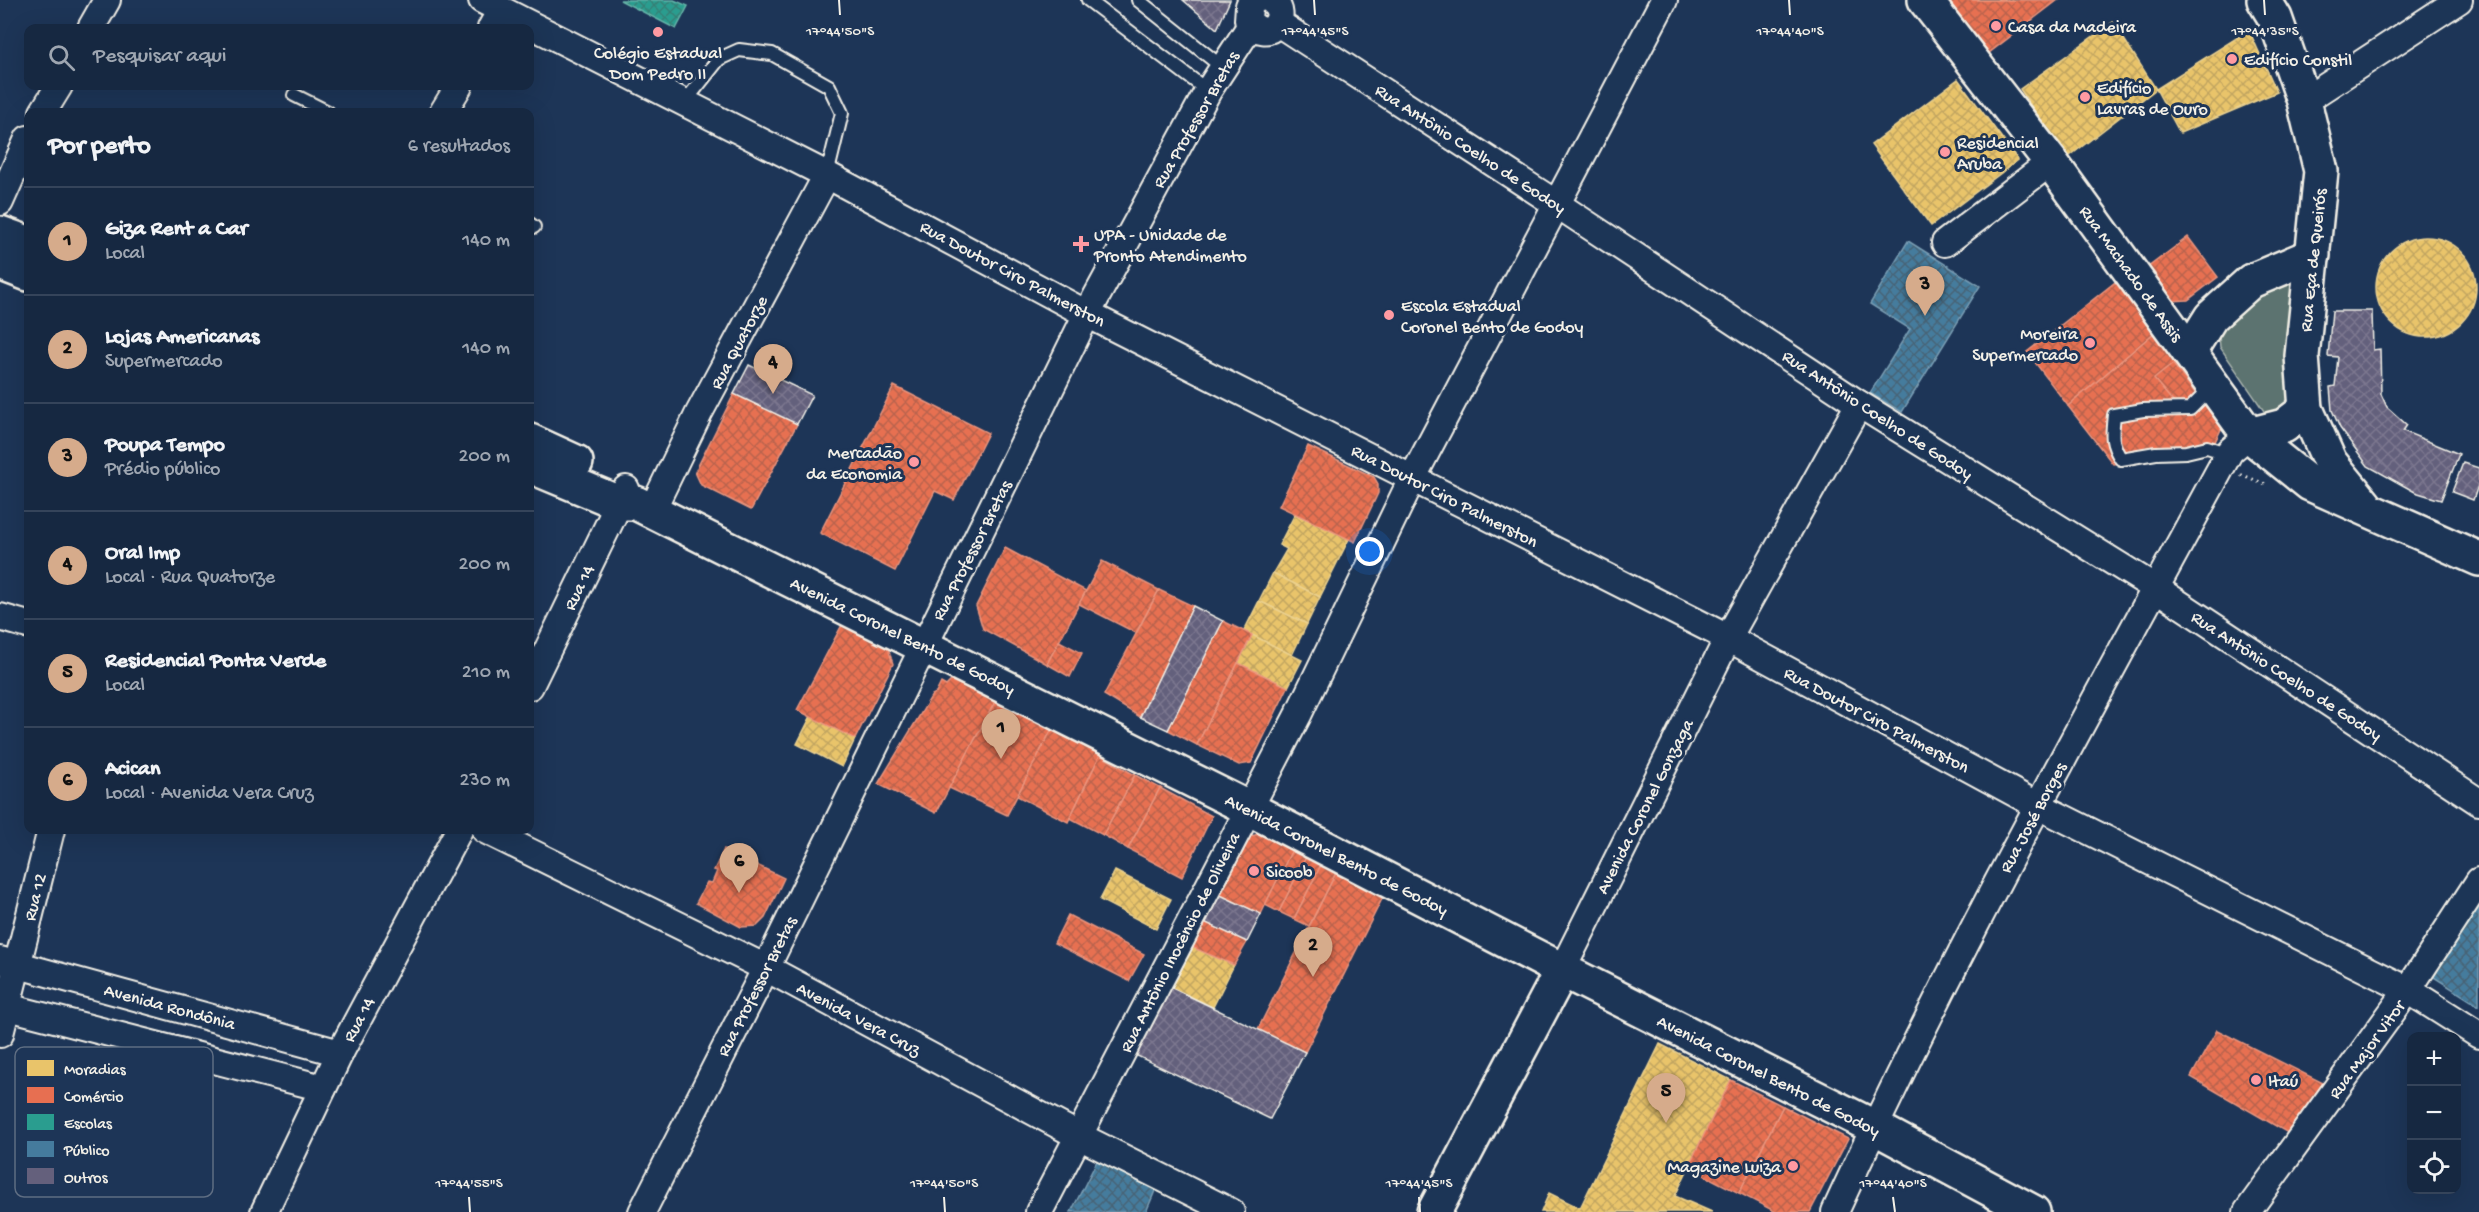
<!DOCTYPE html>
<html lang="pt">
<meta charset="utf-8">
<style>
:root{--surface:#162841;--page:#23344c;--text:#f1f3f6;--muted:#9ea6b1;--line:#35445a;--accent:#d6ab8b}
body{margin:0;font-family:"Gochi Hand",sans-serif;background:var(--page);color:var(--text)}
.controls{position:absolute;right:18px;bottom:18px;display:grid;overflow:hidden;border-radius:12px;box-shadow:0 6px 24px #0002}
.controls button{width:54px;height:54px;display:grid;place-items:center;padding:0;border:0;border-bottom:2px solid var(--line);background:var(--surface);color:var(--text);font:30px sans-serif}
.you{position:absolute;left:1370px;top:552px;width:21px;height:21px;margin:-15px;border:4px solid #fff;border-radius:50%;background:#1a73e8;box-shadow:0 0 0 9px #1a73e833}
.badge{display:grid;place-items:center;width:39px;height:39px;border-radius:50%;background:var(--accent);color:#111;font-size:20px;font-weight:700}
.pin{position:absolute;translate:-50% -50px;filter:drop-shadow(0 2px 3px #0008)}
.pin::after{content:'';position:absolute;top:32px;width:21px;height:18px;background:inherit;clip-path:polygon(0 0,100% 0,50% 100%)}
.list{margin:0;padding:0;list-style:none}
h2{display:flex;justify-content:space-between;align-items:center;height:78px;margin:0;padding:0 24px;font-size:26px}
h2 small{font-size:20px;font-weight:400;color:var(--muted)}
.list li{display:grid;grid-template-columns:39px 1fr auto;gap:18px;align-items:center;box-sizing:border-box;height:108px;padding:0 24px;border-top:2px solid var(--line)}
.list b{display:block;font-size:22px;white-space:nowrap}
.list p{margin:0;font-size:20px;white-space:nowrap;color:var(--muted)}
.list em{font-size:20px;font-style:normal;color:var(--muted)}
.icon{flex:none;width:33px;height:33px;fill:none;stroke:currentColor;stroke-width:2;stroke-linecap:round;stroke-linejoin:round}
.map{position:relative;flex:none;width:2479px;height:1212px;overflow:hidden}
.search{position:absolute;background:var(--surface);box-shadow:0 6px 24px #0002;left:24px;top:24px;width:510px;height:66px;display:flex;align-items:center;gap:15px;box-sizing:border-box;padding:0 21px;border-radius:12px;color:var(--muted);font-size:22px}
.panel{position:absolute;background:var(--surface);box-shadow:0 6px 24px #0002;left:24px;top:108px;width:510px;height:726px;border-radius:12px}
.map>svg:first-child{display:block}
</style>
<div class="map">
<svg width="2479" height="1212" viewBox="0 0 2479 1212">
<defs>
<pattern id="homes-cross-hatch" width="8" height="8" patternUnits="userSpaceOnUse" patternTransform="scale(1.5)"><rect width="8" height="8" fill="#e9c46a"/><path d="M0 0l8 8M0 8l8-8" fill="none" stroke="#c1a561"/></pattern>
<pattern id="shops-cross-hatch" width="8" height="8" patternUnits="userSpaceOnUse" patternTransform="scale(1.5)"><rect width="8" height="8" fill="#e76f51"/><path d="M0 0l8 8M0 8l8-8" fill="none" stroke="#b8634e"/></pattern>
<pattern id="schools-cross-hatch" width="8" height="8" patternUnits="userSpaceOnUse" patternTransform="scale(1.5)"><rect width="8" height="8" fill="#2a9d8f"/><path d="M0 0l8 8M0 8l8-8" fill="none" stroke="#357f75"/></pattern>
<pattern id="public-cross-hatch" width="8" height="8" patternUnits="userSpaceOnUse" patternTransform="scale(1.5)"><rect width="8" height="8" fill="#457b9d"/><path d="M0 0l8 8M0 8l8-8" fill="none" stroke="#476476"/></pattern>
<pattern id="building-cross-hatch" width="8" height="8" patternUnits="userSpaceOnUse" patternTransform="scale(1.5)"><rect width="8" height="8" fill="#64607c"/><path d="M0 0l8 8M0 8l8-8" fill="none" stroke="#7b778f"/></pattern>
</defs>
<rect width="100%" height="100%" fill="#1d3557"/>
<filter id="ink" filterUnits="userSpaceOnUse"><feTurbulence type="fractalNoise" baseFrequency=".0167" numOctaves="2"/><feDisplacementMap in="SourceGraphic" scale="12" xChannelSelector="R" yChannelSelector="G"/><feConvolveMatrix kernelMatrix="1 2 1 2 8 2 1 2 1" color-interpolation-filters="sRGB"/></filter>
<g filter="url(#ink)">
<path fill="#5c736f" stroke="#a8b2ac" stroke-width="1.5" d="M 2281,279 L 2291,282 L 2296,292 L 2293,396 L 2285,412 L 2266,414 L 2220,347 L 2219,336 L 2224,320 Z"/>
<g fill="url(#homes-cross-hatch)" stroke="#ecd290" stroke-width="1.5">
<path d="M 1959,0 L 2016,0 L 2020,5 L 1984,33 Z"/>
<path d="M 2113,22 L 2156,89 L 2066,159 L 2020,89 Z"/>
<path d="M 2249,30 L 2277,92 L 2180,133 L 2156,89 Z"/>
<path d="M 1958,79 L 2018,160 L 1931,226 L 1871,145 Z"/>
<circle cx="2426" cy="287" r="50"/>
<path d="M 1295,514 L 1349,539 L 1320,597 L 1273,573 L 1287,549 L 1279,545 Z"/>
<path d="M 1273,573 L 1320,597 L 1307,624 L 1259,601 Z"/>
<path d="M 1259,601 L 1307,624 L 1292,655 L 1244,631 Z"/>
<path d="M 1252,635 L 1302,660 L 1288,687 L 1238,663 Z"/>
<path d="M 811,716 L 855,739 L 842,767 L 797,744 Z"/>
<path d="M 1115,871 L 1171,899 L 1156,929 L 1100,900 Z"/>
<path d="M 1189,946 L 1234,965 L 1213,1007 L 1168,986 Z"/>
<path d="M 1660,1044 L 1731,1080 L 1675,1196 L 1712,1212 L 1541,1212 L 1549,1193 L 1580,1208 Z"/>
</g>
<g fill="url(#shops-cross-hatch)" stroke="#eb967e" stroke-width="1.5">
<path d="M 1946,0 L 2058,0 L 1989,53 Z"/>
<path d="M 2188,237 L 2218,277 L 2188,300 L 2171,301 L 2147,268 Z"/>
<path d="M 2124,275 L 2161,327 L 2068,406 L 2027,352 Z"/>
<path d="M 2161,327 L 2226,419 L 2209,454 L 2113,464 L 2068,406 Z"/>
<path d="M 2173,364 L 2196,394 L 2179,409 L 2154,379 Z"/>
<path d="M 894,386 L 988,433 L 954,500 L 935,491 L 895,571 L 820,533 Z"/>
<path d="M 734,394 L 797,424 L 751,510 L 701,485 L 695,472 Z"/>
<path d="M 1308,446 L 1374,477 L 1378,484 L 1378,493 L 1355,542 L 1279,506 Z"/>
<path d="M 1005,548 L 1086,591 L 1047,664 L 983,629 L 976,606 Z"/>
<path d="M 1102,561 L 1159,590 L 1136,633 L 1079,604 Z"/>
<path d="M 1159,590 L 1193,606 L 1140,717 L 1104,695 Z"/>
<path d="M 1223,621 L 1252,635 L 1197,745 L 1168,730 Z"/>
<path d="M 843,623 L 887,645 L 893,664 L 855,739 L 797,710 Z"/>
<path d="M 1059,641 L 1082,653 L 1070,677 L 1047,664 Z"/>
<path d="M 1238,663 L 1288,687 L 1251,763 L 1239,765 L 1197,745 Z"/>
<path d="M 951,681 L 996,700 L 936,813 L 878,784 L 932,695 L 936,693 L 941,683 L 946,686 Z"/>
<path d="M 996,700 L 1052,729 L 1007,815 L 949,788 Z"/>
<path d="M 1052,729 L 1100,755 L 1068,822 L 1017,796 Z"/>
<path d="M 1100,755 L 1135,775 L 1103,835 L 1070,818 Z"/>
<path d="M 1135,775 L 1160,788 L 1128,849 L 1103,835 Z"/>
<path d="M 1160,788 L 1212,816 L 1182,877 L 1128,849 Z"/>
<path d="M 1259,834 L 1292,850 L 1261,914 L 1216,893 L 1243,838 Z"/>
<path d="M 724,849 L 784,878 L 765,918 L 757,926 L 741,927 L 696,903 L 707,882 L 712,883 L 717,871 L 714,870 Z"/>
<path d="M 1292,850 L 1306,857 L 1279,912 L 1265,905 Z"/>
<path d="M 1306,857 L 1321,865 L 1294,919 L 1279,912 Z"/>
<path d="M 1321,865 L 1336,873 L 1309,926 L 1294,919 Z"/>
<path d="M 1336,873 L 1383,897 L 1305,1052 L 1258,1029 Z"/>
<path d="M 1068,915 L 1144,954 L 1129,981 L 1054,943 Z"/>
<path d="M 1202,921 L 1247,942 L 1234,965 L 1189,946 Z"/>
<path d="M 2217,1030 L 2323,1083 L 2288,1133 L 2191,1077 Z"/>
<path d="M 1731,1080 L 1783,1106 L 1739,1193 L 1688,1167 Z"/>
<path d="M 1783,1106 L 1848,1139 L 1810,1212 L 1776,1212 L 1739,1193 Z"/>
</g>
<path fill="url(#schools-cross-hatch)" stroke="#67b6aa" stroke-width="1.5" d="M 620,0 L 674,0 L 688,6 L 676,29 Z"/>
<g fill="url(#public-cross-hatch)" stroke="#7a9eb4" stroke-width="1.5">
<path d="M 1908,241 L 1980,286 L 1902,412 L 1870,393 L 1910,329 L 1870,304 Z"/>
<path d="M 2479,899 L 2479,1006 L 2426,972 Z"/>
<path d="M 1099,1157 L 1157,1186 L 1146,1212 L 1071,1212 Z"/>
</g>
<g fill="url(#building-cross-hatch)" stroke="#f4f1e8" stroke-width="1.5">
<path d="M 1183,0 L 1230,0 L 1217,29 Z"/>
<path d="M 2332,311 L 2372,311 L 2373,350 L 2380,349 L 2381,394 L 2387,407 L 2407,425 L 2403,431 L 2459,454 L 2441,500 L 2415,492 L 2368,466 L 2340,428 L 2332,410 L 2330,387 L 2335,386 L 2338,357 L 2328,356 Z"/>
<path d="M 749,365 L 812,395 L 797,424 L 734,394 Z"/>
<path d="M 2463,463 L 2479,468 L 2479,483 L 2473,500 L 2452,492 Z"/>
<path d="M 1193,606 L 1223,621 L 1168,730 L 1140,717 Z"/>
<path d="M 1216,893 L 1261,914 L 1247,942 L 1202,921 Z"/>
<path d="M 1168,986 L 1305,1052 L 1270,1119 L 1133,1054 Z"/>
</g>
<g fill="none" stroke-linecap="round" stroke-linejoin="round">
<g stroke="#f4f1e8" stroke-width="16">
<g id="lane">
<path d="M 1088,0 L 1208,91"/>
<path d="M 1138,0 L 1222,67"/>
<path d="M 294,95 L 328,112"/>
<path d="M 684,103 L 719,59 L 739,50 L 772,54 L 829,86 L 842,113 L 827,175"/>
<path d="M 530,224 L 534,227"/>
<path d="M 2213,386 L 2190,409 L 2143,410 L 2114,415 C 2112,434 2110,442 2121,459 L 2156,453 L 2186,452 L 2207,447 L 2229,454"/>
</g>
</g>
<g stroke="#f4f1e8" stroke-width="30">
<g id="street">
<path d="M 482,0 L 827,175 L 1087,314 L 1728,638 L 2037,805 L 2408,990 L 2479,1035"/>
<path d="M 1255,0 L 1249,6 L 1248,20 C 1268,47 1293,15 1271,0"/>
<path d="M 1278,23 L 1558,205 L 1859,404 L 2157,589 L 2479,802"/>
<path d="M 91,28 L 107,0"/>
<path d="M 491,28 L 501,10"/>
<path d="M 2304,101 L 2459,0"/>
<path d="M 43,112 L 59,86"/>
<path d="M 443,112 L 459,86"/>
<path d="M 0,202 L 28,139"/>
<path d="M 1945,243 L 2051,162"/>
<path d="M 652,510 L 699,413 L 827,175"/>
<path d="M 0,617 L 28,625"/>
<path d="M 530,686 L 626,489"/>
<path d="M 485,830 L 766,968 L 1079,1136 L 1231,1212"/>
<path d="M 0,960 L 340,1053"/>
<path d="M 1562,970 L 1728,638 L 1859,404"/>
<path d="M 0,1005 L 323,1088"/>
<path d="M 0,1034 L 51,830"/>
<path d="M 264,1212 L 340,1053 L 459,830"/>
<path d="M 642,1212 L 766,968 L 1087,314 L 1208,91 L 1251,25"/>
<path d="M 1039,1212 L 1298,715 L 1412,479 L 1664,0"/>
<path d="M 1835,1212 C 1954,952 2094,702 2230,451 L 2249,435"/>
<path d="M 2247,1212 L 2408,990 L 2479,881"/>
</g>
</g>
<g stroke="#f4f1e8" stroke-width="38">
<g id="secondary">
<path d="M 1925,0 L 2051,162 L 2249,435 L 2310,484 L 2479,559"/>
<path d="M 2264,0 L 2275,18 L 2304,101 L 2321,171 L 2302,356 L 2306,409 L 2330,462 L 2365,505"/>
<path d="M 0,233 L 28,243"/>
<path d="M 0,263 L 28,274"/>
<path d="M 2189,352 L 2211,317 L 2251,281 L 2313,255"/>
<path d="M 2249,435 L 2284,426 L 2306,409"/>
<path d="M 530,441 L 576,462"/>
<path d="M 530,466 L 619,503 L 636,503 L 1248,808 L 1562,970 L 1874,1127 L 2033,1212"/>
<path d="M 1434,1212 L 1562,970"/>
</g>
</g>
<path stroke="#f4f1e8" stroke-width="4" stroke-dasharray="1.5 4.5" stroke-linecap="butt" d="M 2241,475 L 2267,485"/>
<use href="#lane" stroke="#1d3557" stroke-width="12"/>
<use href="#street" stroke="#1d3557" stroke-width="26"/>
<use href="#secondary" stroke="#1d3557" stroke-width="33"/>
</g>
</g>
<path fill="none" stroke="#f4f1e8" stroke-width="2" d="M 839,0 L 840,15M 1314,0 L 1315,15M 1789,0 L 1790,15M 2264,0 L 2265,15M 469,1197 L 470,1212M 944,1197 L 945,1212M 1419,1197 L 1420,1212M 1893,1197 L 1895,1212"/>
<g fill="#ff9aa2" stroke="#1d3557" stroke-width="2">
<circle cx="1996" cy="26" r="6"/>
<circle cx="658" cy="32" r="6"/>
<circle cx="2232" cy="59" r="6"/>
<circle cx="2085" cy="97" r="6"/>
<circle cx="1945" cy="152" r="6"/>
<path d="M1078 235h6v6h6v6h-6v6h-6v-6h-6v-6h6z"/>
<circle cx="1389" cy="315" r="6"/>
<circle cx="2090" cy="343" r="6"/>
<circle cx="914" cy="462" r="6"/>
<circle cx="1254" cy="871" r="6"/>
<circle cx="2256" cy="1080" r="6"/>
<circle cx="1793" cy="1166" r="6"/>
</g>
<g text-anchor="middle" stroke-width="6" stroke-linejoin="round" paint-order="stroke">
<g font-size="18" fill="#f4f1e8" stroke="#1d3557" text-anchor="start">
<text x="2008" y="32">Casa da Madeira</text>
<text x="658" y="58" text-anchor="middle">Colégio Estadual<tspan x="658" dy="21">Dom Pedro II</tspan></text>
<text x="2244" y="65">Edifício Constil</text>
<text x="2097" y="93">Edifício<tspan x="2097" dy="21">Lavras de Ouro</tspan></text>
<text x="1957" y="148">Residencial<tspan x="1957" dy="21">Aruba</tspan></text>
<text x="1094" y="240">UPA - Unidade de<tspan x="1094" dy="21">Pronto Atendimento</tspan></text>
<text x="1401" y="311">Escola Estadual<tspan x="1401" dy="21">Coronel Bento de Godoy</tspan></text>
<text x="2078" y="339" text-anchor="end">Moreira<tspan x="2078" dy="21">Supermercado</tspan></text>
<text x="902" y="458" text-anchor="end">Mercadão<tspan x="902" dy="21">da Economia</tspan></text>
<text x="1266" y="877">Sicoob</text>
<text x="2268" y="1086">Itaú</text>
<text x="1781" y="1172" text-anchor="end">Magazine Luiza</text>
</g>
<g font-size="18" fill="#f4f1e8" stroke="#1d3557">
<text transform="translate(1195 119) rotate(-60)" y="6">Rua Professor Bretas</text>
<text transform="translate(1471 148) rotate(33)" y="6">Rua Antônio Coelho de Godoy</text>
<text transform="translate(2312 260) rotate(-84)" y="6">Rua Eça de Queirós</text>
<text transform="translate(1013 273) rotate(28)" y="6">Rua Doutor Ciro Palmerston</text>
<text transform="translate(2132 273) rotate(54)" y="6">Rua Machado de Assis</text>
<text transform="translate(738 342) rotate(-62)" y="6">Rua Quatorze</text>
<text transform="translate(1878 414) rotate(33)" y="6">Rua Antônio Coelho de Godoy</text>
<text transform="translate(1445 495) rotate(27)" y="6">Rua Doutor Ciro Palmerston</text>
<text transform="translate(971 550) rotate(-63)" y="6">Rua Professor Bretas</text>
<text transform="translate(578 587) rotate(-64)" y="6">Rua 14</text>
<text transform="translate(903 635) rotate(26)" y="6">Avenida Coronel Bento de Godoy</text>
<text transform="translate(2287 675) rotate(33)" y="6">Rua Antônio Coelho de Godoy</text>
<text transform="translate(1877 719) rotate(28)" y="6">Rua Doutor Ciro Palmerston</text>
<text transform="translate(1644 806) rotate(-63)" y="6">Avenida Coronel Gonzaga</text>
<text transform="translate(2032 817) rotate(-62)" y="6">Rua José Borges</text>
<text transform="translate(1337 854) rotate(27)" y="6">Avenida Coronel Bento de Godoy</text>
<text transform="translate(34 897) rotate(-76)" y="6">Rua 12</text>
<text transform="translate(1179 942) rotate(-63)" y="6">Rua Antônio Inocêncio de Oliveira</text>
<text transform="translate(756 986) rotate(-63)" y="6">Rua Professor Bretas</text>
<text transform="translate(170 1006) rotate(15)" y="6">Avenida Rondônia</text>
<text transform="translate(859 1018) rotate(28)" y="6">Avenida Vera Cruz</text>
<text transform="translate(358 1019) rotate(-62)" y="6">Rua 14</text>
<text transform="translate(2366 1049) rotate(-54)" y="6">Rua Major Vitor</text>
<text transform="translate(1769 1075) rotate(27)" y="6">Avenida Coronel Bento de Godoy</text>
</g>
</g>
<rect x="15" y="1047" width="198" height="150" rx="9" fill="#1d3557" stroke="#5e6d82" stroke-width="1.5"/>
<rect x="27" y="1060" width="27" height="16" fill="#e9c46a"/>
<rect x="27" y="1087" width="27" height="16" fill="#e76f51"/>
<rect x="27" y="1114" width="27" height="16" fill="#2a9d8f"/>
<rect x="27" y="1141" width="27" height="16" fill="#457b9d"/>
<rect x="27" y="1168" width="27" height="16" fill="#64607c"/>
<g font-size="16" fill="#f4f1e8">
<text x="64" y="1074">Moradias</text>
<text x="64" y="1101">Comércio</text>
<text x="64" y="1128">Escolas</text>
<text x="64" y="1155">Público</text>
<text x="64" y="1182">Outros</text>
</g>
<g font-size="15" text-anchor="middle" fill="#f4f1e8" stroke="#1d3557" stroke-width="6" stroke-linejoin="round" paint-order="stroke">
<text x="840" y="35">17°44'50"S</text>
<text x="1315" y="35">17°44'45"S</text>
<text x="1790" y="35">17°44'40"S</text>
<text x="2265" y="35">17°44'35"S</text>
<text x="469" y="1187">17°44'55"S</text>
<text x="944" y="1187">17°44'50"S</text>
<text x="1419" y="1187">17°44'45"S</text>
<text x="1893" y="1187">17°44'40"S</text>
</g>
</svg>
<div class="controls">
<button>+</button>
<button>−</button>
<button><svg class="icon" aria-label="locate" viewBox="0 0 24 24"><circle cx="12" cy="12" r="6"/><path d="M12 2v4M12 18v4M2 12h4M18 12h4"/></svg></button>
</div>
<div class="you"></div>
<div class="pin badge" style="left:1001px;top:759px">1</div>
<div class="pin badge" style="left:1313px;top:977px">2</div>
<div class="pin badge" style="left:1925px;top:316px">3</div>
<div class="pin badge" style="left:773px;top:394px">4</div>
<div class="pin badge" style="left:1666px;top:1123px">5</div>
<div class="pin badge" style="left:739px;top:893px">6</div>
<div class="search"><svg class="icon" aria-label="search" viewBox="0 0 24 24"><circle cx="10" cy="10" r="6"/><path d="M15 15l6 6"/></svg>Pesquisar aqui</div>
<section class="panel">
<h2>Por perto<small>6 resultados</small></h2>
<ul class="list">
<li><span class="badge">1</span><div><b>Giza Rent a Car</b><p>Local</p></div><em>140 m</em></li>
<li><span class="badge">2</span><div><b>Lojas Americanas</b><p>Supermercado</p></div><em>140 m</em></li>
<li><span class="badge">3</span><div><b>Poupa Tempo</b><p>Prédio público</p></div><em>200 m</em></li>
<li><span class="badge">4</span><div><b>Oral Imp</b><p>Local · Rua Quatorze</p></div><em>200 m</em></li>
<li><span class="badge">5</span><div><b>Residencial Ponta Verde</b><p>Local</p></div><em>210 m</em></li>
<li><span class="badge">6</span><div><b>Acican</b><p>Local · Avenida Vera Cruz</p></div><em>230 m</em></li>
</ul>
</section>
</div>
